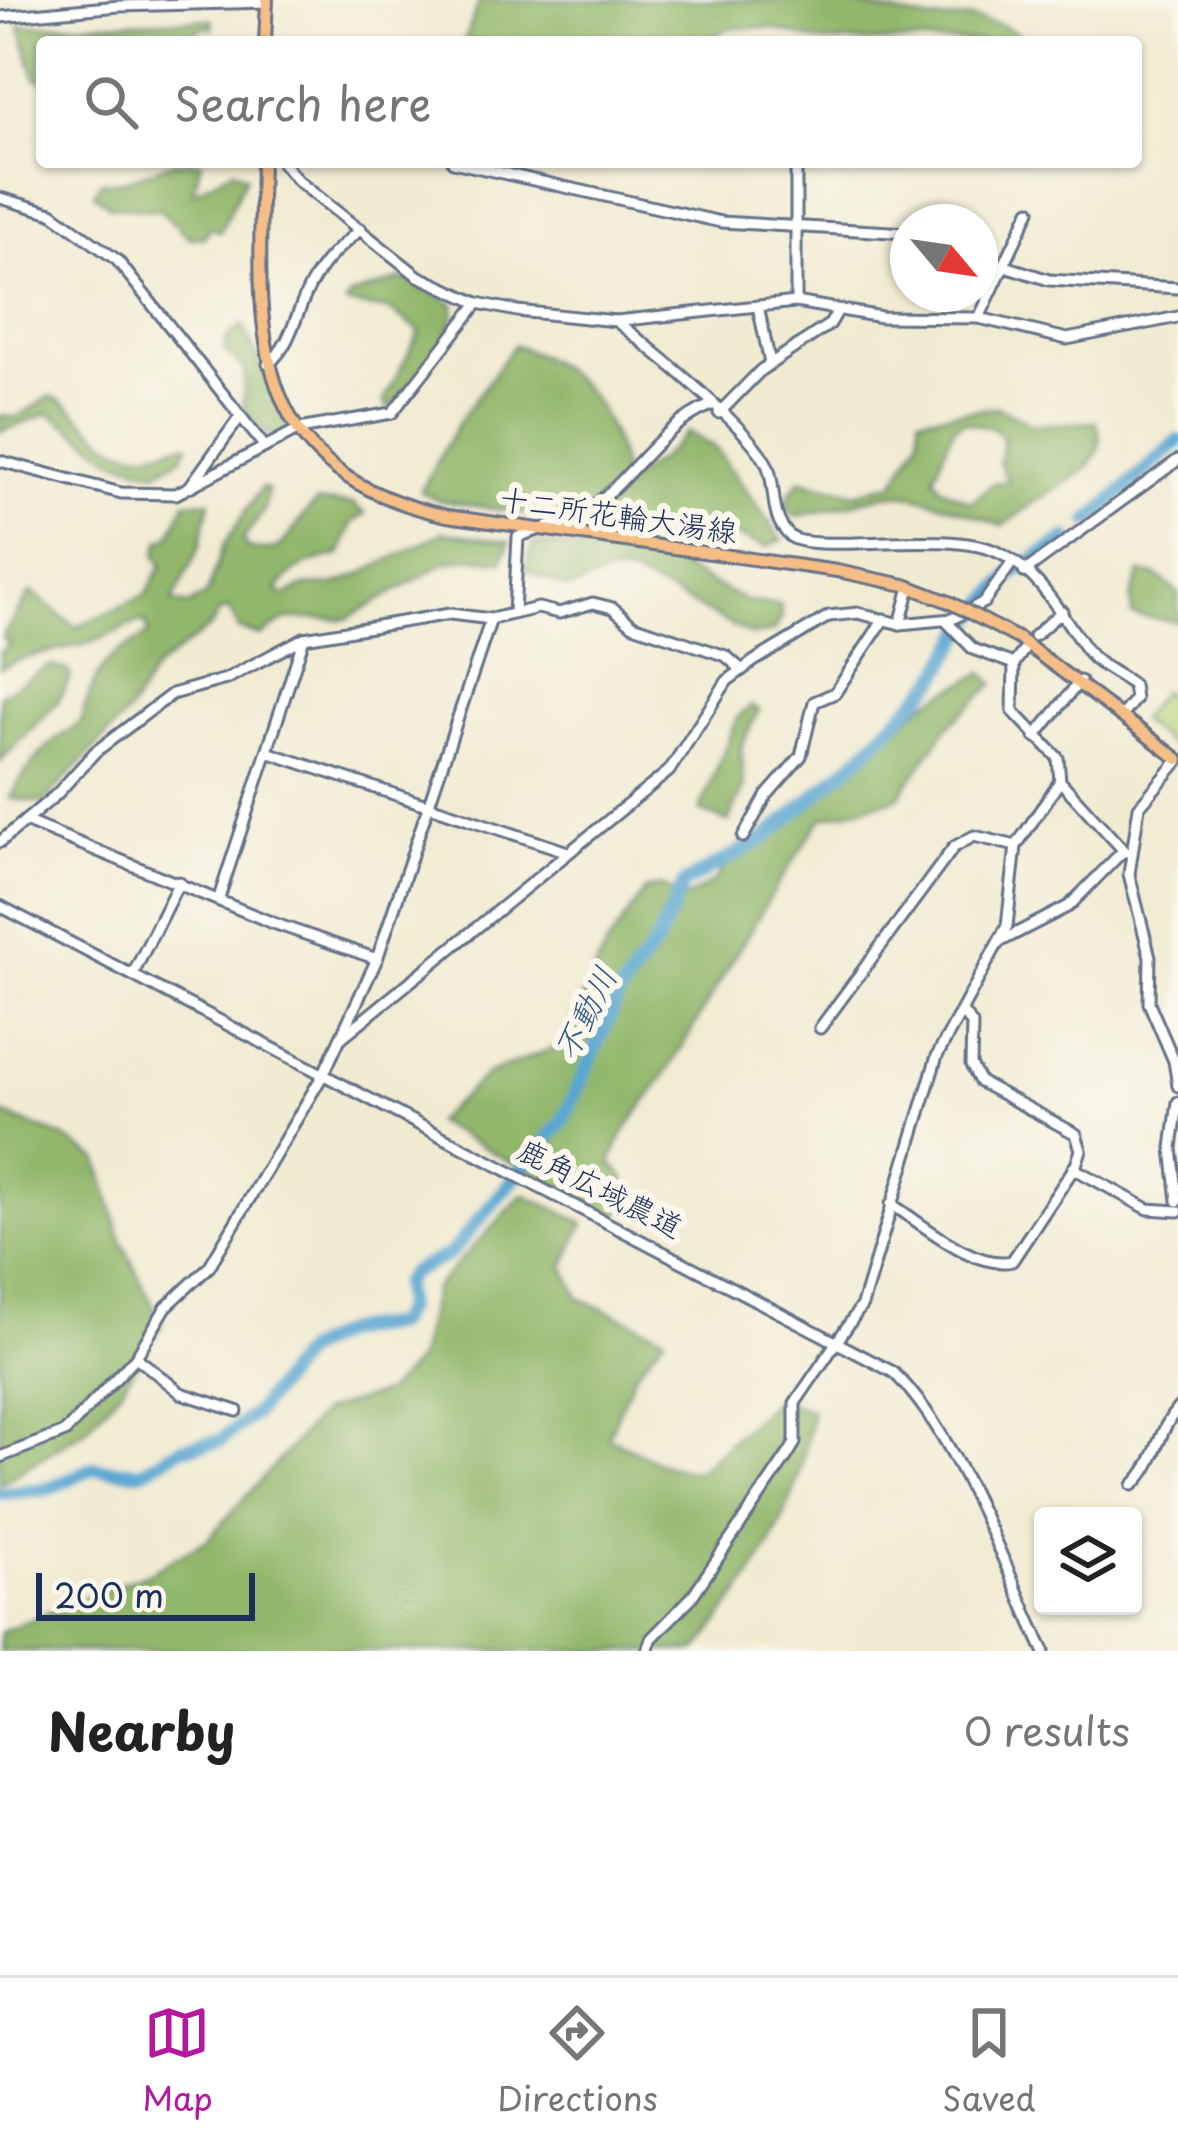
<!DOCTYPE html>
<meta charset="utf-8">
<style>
:root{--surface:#fff;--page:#f6f6f6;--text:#222;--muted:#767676;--line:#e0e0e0;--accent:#b5179e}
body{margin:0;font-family:"Playpen Sans","Klee One",sans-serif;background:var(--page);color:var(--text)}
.controls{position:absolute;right:36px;bottom:36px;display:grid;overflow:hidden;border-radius:12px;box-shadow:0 3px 9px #0004}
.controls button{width:108px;height:108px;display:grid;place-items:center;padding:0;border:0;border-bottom:3px solid var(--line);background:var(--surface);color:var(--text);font:60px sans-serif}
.compass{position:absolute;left:890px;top:204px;width:108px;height:108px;border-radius:50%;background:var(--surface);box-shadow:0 3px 9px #0004;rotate:119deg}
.scale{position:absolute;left:36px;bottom:30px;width:219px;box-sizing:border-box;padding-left:12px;border:6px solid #1b2f5e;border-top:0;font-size:33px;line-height:42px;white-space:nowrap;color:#1b2f5e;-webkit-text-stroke:9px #fbf7ec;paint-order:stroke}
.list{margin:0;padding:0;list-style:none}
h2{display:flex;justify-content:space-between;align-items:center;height:156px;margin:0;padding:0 48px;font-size:51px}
h2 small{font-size:39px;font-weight:400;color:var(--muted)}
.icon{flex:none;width:66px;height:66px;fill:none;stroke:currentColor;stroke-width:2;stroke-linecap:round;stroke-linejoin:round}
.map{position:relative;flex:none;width:1178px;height:1651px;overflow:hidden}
.search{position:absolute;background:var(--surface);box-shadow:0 3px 9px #0004;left:36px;right:36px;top:36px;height:132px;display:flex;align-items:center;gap:30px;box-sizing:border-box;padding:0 42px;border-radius:12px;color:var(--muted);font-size:45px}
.sheet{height:324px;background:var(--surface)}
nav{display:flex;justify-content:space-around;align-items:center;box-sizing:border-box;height:168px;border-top:3px solid var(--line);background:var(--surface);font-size:33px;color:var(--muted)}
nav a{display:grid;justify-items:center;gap:6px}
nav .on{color:var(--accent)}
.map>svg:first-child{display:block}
</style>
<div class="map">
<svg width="1178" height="1651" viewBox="0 0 1178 1651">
<rect width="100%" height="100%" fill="#fbf7ec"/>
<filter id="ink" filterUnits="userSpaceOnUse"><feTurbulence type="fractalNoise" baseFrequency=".00833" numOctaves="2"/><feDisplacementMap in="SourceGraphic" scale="24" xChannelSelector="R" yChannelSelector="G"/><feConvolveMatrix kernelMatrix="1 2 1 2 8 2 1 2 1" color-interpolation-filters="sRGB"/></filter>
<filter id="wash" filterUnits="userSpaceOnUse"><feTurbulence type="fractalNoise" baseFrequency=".004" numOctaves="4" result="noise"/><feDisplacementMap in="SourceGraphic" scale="48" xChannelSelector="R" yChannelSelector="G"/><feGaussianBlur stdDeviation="2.7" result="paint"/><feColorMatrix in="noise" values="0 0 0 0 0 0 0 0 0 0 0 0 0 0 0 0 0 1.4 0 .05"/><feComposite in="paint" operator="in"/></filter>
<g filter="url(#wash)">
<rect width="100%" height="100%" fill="#f1ebd2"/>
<path fill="#b9d67d" stroke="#6a826e" stroke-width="3" d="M 1162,691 L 1173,700 L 1178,694 L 1178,751 L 1139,720 Z"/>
<g fill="#92b76c" stroke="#567365" stroke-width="3" fill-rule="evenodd">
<path d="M 480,0 L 831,0 L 932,21 L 972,18 L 1004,26 L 1029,42 L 820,42 L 771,28 L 727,28 L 706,42 L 464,42 Z"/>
<path d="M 212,19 L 213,28 L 200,28 L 187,42 L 42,42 L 42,81 L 35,78 L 20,26 Z"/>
<path d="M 175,162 L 201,162 L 193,193 L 234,169 L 246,176 L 220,232 L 211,227 L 204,237 L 190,238 L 160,210 L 110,206 L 94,194 L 101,182 L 124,181 Z"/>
<path d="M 401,279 L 417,282 L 454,304 C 457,339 413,387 388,408 L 384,401 L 420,331 L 390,310 L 346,304 L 350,296 Z"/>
<path d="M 243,325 L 287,425 L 281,435 L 267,435 L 243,410 L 245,370 L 224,349 L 227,338 Z"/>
<path d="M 514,345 C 585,370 611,411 625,481 L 659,460 L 688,432 L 716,449 L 782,540 L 766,547 L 717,529 L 677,531 L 604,518 L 548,518 L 438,500 L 421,491 L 459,422 Z"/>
<path d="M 51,396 C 84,410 101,452 141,453 C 157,453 172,444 189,444 L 182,457 L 156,472 L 115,460 L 49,413 L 0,432 L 0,415 L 16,418 Z"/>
<path d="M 998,407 L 1033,425 L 1096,422 C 1113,464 1069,480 1041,498 C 1027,506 1017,518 1002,526 C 976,515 913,489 885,495 C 854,502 826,512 794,516 L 787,509 L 789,494 L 801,480 L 856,493 L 895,482 L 920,437 L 919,417 ZM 964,421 L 995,429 L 1004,439 L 999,463 L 1008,481 L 994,483 L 971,502 L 942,488 L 934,477 L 953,428 Z"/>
<path d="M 262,487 L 268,490 L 264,510 L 243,540 L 247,548 C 292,560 289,524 317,502 L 353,504 L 365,514 L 352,523 L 340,555 C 311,561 295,566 277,590 L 284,596 L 304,586 L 334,585 L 360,575 L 444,532 L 510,542 L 502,561 L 470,558 L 445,563 L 347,619 L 286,619 L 261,636 L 239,629 L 229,609 L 219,612 L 211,626 L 156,668 L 128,713 L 43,803 L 10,798 C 26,768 50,739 80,724 C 87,700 95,671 115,655 C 125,646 137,644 148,634 L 146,622 C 128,623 110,636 92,642 C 58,653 35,651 0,668 L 0,652 L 10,644 L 2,638 L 31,592 L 76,627 L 146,595 L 162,565 L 156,556 L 160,541 L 170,536 L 186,502 L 210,501 L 200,546 L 172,602 L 189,605 L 207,594 L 224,545 Z"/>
<path d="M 535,542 L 665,560 L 748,602 L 780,605 L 782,617 L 774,631 L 753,636 C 729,625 644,576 623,574 C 602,571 588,585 568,589 L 524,569 Z"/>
<path d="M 1140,573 L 1156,575 L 1178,593 L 1178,622 L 1132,615 L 1131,598 Z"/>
<path d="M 50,666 L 67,670 L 71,676 L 57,702 L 0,762 L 0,695 Z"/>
<path d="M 983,673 L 994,684 L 948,726 L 898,798 L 822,818 C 765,899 719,985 668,1070 C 647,1103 623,1125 611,1163 L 623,1175 L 631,1204 L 614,1216 L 435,1122 L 487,1074 L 559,1046 L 605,949 L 645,890 L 660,886 L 686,898 L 716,880 L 728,863 L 765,839 L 927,702 Z"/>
<path d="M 751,706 L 759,710 L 741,746 L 744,788 L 728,822 L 700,811 L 737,718 Z"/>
<path d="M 0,1113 L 63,1137 L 98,1159 L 122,1242 L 162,1324 L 119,1391 L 85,1430 L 0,1484 Z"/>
<path d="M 523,1194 L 584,1223 L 564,1266 L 579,1298 L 665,1336 L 635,1373 L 608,1437 L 666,1466 L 698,1471 L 777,1398 L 811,1410 C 801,1512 757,1572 697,1651 L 0,1651 L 0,1632 L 148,1573 L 207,1540 L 323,1411 L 387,1392 L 418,1359 L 434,1289 Z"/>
</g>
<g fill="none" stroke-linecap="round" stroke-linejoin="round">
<g stroke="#59a6d2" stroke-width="14">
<path d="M 1089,521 L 1178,441"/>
<path d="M 0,1493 L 48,1489 L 93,1468 L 141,1472 L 182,1448 L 220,1441 L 255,1413 L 304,1352 L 345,1331 L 395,1325 L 405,1308 L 403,1284 L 411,1273 L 450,1254 L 563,1121 L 619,995 L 658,940 L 683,884 L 768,836 L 863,754 L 935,681 L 970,622 L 1013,573 L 1067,538"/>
</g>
</g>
</g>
<g filter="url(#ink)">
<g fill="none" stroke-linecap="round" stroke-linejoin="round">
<g stroke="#667187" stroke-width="15">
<g id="minor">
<path d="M 0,17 L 119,6 L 267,2"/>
<path d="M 282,162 L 298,181 L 418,276 L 478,303 L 517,311 L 616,321 L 796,302 L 881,317 L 979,318 L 1067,339 L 1178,317"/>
<path d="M 453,162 L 721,222 L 908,233"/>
<path d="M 0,198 L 52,213 L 117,260 L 265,447"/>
<path d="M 980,258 L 1049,280 L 1178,288"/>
<path d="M 796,302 L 796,162"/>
<path d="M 758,306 L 770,363"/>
<path d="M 979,318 L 1030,210"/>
<path d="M 616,321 C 650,348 754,431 768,467 C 777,491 769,517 790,536 C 811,555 946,528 997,552 C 1040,571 1062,617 1088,652 C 1099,667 1119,673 1133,685 L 1135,699 L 1123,714"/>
<path d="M 268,364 C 293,345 297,305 314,279 C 326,258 343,244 361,229"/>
<path d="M 719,413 L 761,370 L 830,324 L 837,312"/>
<path d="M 0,461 L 121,493 L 176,494 L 299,429 L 392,413 L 478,303"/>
<path d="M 191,485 L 240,417"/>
<path d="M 1024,572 L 1178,460"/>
<path d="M 514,613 L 518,537 C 542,527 564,525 588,510 C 634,478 658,427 711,405"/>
<path d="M 946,621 L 973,649 L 1014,664"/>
<path d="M 900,624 L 910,587"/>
<path d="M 1034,636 L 1062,611"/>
<path d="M 1035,737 L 1080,681"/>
<path d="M 267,752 L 565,851"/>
<path d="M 1178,761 L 1139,807 L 1129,874 L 1150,957 L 1149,1003 L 1174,1061 L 1178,1086"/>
<path d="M 1060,781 L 1125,852"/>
<path d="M 25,821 L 273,923 L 377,959"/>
<path d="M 743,837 L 767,795 L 801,756 L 814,702 L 835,693 L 884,619"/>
<path d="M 0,842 L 57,794 L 95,752 L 172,694 L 226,679 L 304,638 L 450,614 L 491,619 L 538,608 L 559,613 L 593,603 L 613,608 L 633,625 L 726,656 L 742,670"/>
<path d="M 219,898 L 304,638"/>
<path d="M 0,906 L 893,1372 C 957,1432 1005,1569 1044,1651"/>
<path d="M 1001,941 L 1069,906 L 1123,851"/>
<path d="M 133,974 L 179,882"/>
<path d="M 820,1028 L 954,847 L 974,836 L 1016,846"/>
<path d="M 341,1038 L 669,771 L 727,681 L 754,661 L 829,616 L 858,613 L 900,624 L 952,619 L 984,602 L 1012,563"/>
<path d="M 1178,1102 L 1172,1148 L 1178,1201"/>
<path d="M 1073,1168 L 1148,1209 L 1178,1211"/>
<path d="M 891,1204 C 922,1223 974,1270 1012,1261 L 1076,1165 L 1081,1150 L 1076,1134 L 980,1082 L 971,1065 L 972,1024 L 962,1012"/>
<path d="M 136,1357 L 181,1393 L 237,1411"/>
<path d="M 0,1457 L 65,1432 L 136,1357 L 166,1307 L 209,1267 L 324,1073 L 377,959 L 491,619"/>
<path d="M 1133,1485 C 1158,1462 1156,1433 1178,1408"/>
<path d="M 647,1651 L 651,1639 L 691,1598 L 789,1453 L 795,1443 L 795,1403 L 862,1305 L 937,1056 L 1007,926 L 1016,846 L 1060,781 L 1058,758 L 1013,711 L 1014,664 L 1024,650"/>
</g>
</g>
<g stroke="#667187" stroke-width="16">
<g id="major">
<path d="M 265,42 L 267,0"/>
<path d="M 262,162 C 258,331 243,471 447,516 L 837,571 L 905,585 L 949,602"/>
<path d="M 1019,639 L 1178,759"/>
</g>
</g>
<use href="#minor" stroke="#fff" stroke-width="9"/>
<use href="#major" stroke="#f6be87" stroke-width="10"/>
<g stroke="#667187" stroke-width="16" stroke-linecap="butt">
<path id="major-bridge" d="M 949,602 L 1019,639"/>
</g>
<use href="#major-bridge" stroke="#f6be87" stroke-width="10"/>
</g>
</g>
<g text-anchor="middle" stroke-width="12" stroke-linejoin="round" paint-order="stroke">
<g font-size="30" fill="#1b2f5e" stroke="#fbf7ec">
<text transform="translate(618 516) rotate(8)" y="10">十二所花輪大湯線</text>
<text transform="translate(600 1189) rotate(27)" y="10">鹿角広域農道</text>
</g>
<g font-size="33" font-style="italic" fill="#315987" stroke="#fbf7ec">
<text transform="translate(585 1013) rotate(-63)" y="12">不動川</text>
</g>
</g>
</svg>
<div class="controls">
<button><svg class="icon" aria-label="layers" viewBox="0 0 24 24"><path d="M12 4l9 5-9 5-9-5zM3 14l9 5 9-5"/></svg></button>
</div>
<svg class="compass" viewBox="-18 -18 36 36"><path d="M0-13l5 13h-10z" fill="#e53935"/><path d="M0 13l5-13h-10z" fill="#767676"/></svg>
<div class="scale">200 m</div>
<div class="search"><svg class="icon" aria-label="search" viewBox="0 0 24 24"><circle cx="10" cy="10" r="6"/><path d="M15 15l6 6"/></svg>Search here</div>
</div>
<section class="sheet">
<h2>Nearby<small>0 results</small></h2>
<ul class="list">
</ul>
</section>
<nav>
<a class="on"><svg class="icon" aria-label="map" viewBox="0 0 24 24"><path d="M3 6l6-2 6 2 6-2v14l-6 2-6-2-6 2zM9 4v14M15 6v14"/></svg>Map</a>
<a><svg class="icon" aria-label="directions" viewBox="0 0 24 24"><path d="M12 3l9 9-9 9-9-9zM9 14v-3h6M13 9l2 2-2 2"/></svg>Directions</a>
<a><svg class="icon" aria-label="saved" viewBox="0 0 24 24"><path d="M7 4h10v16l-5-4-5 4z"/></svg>Saved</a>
</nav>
